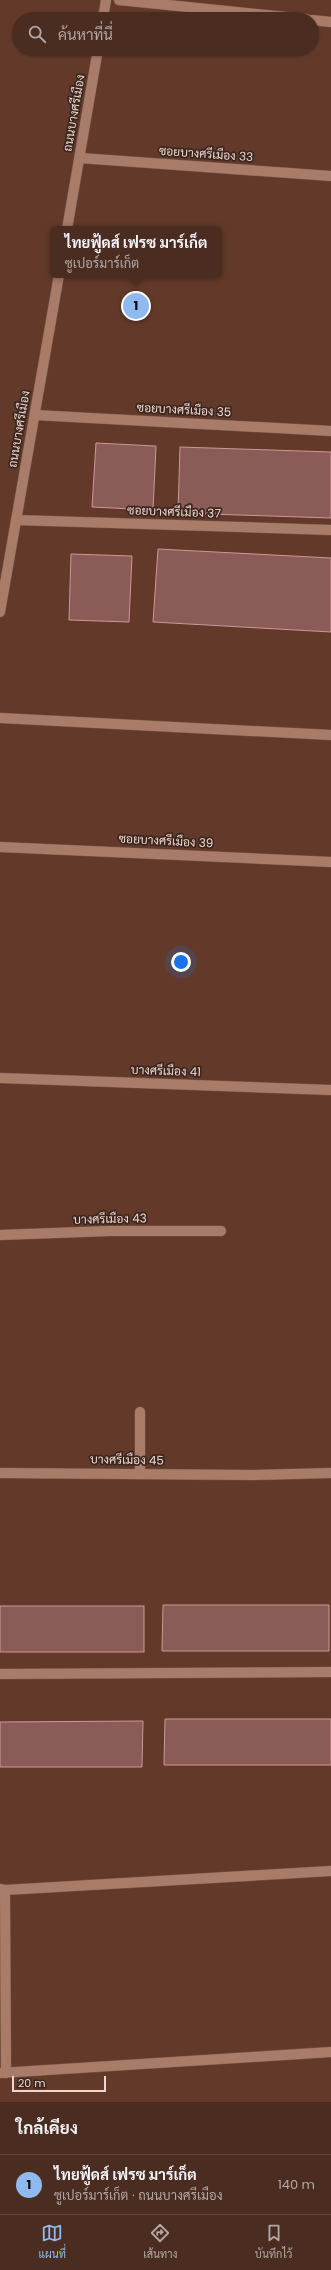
<!DOCTYPE html>
<html lang="th">
<meta charset="utf-8">
<style>
:root{--surface:#4a2c20;--page:#54382d;--text:#f1f3f6;--muted:#b2a7a5;--line:#61483e;--accent:#90b9f0}
body{margin:0;font-family:Poppins,Sarabun,sans-serif;background:var(--page);color:var(--text)}
.scale{position:absolute;left:12px;bottom:10px;width:94px;box-sizing:border-box;padding-left:4px;border:2px solid #eed4ca;border-top:0;font-size:11px;line-height:14px;white-space:nowrap;color:#eed4ca;-webkit-text-stroke:3px #3b2720;paint-order:stroke}
.you{position:absolute;left:181px;top:962px;width:14px;height:14px;margin:-10px;border:3px solid #fff;border-radius:50%;background:#1a73e8;box-shadow:0 0 0 6px #1a73e833}
.badge{display:grid;place-items:center;width:26px;height:26px;border-radius:50%;background:var(--accent);color:#111;font-size:13px;font-weight:700}
.pin{position:absolute;translate:-50% -50%;border:2px solid #fff;box-shadow:0 1px 4px #0006}
.popup{position:absolute;left:50px;top:226px;width:172px;height:52px;box-sizing:border-box;display:grid;place-content:center;border-radius:6px;background:var(--surface);filter:drop-shadow(0 1px 3px #0005);font-size:13px;white-space:nowrap;color:var(--muted)}
.popup b{font-size:15px;color:var(--text)}
.popup::after{content:'';position:absolute;left:50%;top:100%;margin-left:-8px;border:8px solid transparent;border-top-color:var(--surface)}
.list{margin:0;padding:0;list-style:none}
h2{display:flex;justify-content:space-between;align-items:center;height:52px;margin:0;padding:0 16px;font-size:17px}
h2 small{font-size:13px;font-weight:400;color:var(--muted)}
.list li{display:grid;grid-template-columns:26px 1fr auto;gap:12px;align-items:center;box-sizing:border-box;height:60px;padding:0 16px;border-top:1px solid var(--line)}
.list b{display:block;font-size:15px;white-space:nowrap}
.list p{margin:0;font-size:13px;white-space:nowrap;color:var(--muted)}
.list em{font-size:13px;font-style:normal;color:var(--muted)}
.icon{flex:none;width:22px;height:22px;fill:none;stroke:currentColor;stroke-width:2;stroke-linecap:round;stroke-linejoin:round}
.map{position:relative;flex:none;width:331px;height:2102px;overflow:hidden}
.search{position:absolute;background:var(--surface);box-shadow:0 1px 3px #0004;left:12px;right:12px;top:12px;height:44px;display:flex;align-items:center;gap:10px;box-sizing:border-box;padding:0 14px;border-radius:22px;color:var(--muted);font-size:15px}
.sheet{height:112px;background:var(--surface)}
nav{display:flex;justify-content:space-around;align-items:center;box-sizing:border-box;height:56px;border-top:1px solid var(--line);background:var(--surface);font-size:11px;color:var(--muted)}
nav a{display:grid;justify-items:center;gap:2px}
nav .on{color:var(--accent)}
.map>svg:first-child{display:block}
</style>
<div class="map">
<svg width="331" height="2102" viewBox="0 0 331 2102">
<rect width="100%" height="100%" fill="#633a2a"/>
<g fill="#8b5b58" stroke="#cd9895">
<path d="M 96,443 L 156,446 L 153,510 L 92,507 Z"/>
<path d="M 180,447 L 331,452 L 331,518 L 178,513 Z"/>
<path d="M 158,549 L 331,558 L 331,632 L 153,622 Z"/>
<path d="M 71,554 L 132,556 L 129,622 L 69,620 Z"/>
<path d="M 163,1605 L 329,1605 L 329,1651 L 162,1651 Z"/>
<rect x="0" y="1606" width="144" height="46"/>
<path d="M 165,1719 L 331,1719 L 331,1765 L 164,1765 Z"/>
<path d="M 143,1721 L 142,1767 L 0,1767 L 0,1722 Z"/>
</g>
<g fill="none" stroke-linecap="round" stroke-linejoin="round">
<g stroke="#795648" stroke-width="11">
<g id="minor">
<path d="M 119,0 L 306,19"/>
<path d="M 312,20 L 331,22"/>
<path d="M 80,158 L 331,176"/>
<path d="M 35,415 L 331,431"/>
<path d="M 16,520 L 331,530"/>
<path d="M 0,718 L 331,735"/>
<path d="M 0,847 L 331,862"/>
<path d="M 0,1078 L 331,1090"/>
<path d="M 0,1235 L 110,1231 L 221,1231"/>
<path d="M 140,1412 L 140,1474"/>
<path d="M 0,1473 L 253,1475 L 331,1473"/>
<path d="M 0,1674 L 331,1672"/>
<path d="M 0,1889 L 5,1890 L 331,1871"/>
<path d="M 5,1890 L 6,2073"/>
<path d="M 0,2073 L 331,2052"/>
</g>
</g>
<g stroke="#795648" stroke-width="11">
<g id="tertiary">
<path d="M 103,19 L 106,0"/>
<path d="M 67,229 L 98,49"/>
<path d="M 0,612 L 59,275"/>
</g>
</g>
<use href="#minor" stroke="#a97b69" stroke-width="10"/>
<use href="#tertiary" stroke="#a97b69" stroke-width="10"/>
</g>
<g text-anchor="middle" stroke-width="3.5" stroke-linejoin="round" paint-order="stroke">
<g font-size="12" fill="#eed4ca" stroke="#3b2720">
<text transform="translate(74 113) rotate(-80)" y="4">ถนนบางศรีเมือง</text>
<text transform="translate(206 154) rotate(4)" y="4">ซอยบางศรีเมือง 33</text>
<text transform="translate(184 410) rotate(3)" y="4">ซอยบางศรีเมือง 35</text>
<text transform="translate(19 429) rotate(-80)" y="4">ถนนบางศรีเมือง</text>
<text transform="translate(174 512) rotate(2)" y="4">ซอยบางศรีเมือง 37</text>
<text transform="translate(166 841) rotate(3)" y="4">ซอยบางศรีเมือง 39</text>
<text transform="translate(166 1071) rotate(2)" y="4">บางศรีเมือง 41</text>
<text transform="translate(110 1219) rotate(-1)" y="4">บางศรีเมือง 43</text>
<text transform="translate(127 1460) rotate(1)" y="4">บางศรีเมือง 45</text>
</g>
</g>
</svg>
<div class="scale">20 m</div>
<div class="you"></div>
<div class="pin badge" style="left:136px;top:306px">1</div>
<div class="popup"><b>ไทยฟู้ดส์ เฟรซ มาร์เก็ต</b>ซูเปอร์มาร์เก็ต</div>
<div class="search"><svg class="icon" aria-label="search" viewBox="0 0 24 24"><circle cx="10" cy="10" r="6"/><path d="M15 15l6 6"/></svg>ค้นหาที่นี่</div>
</div>
<section class="sheet">
<h2>ใกล้เคียง<small></small></h2>
<ul class="list">
<li><span class="badge">1</span><div><b>ไทยฟู้ดส์ เฟรซ มาร์เก็ต</b><p>ซูเปอร์มาร์เก็ต · ถนนบางศรีเมือง</p></div><em>140 m</em></li>
</ul>
</section>
<nav>
<a class="on"><svg class="icon" aria-label="map" viewBox="0 0 24 24"><path d="M3 6l6-2 6 2 6-2v14l-6 2-6-2-6 2zM9 4v14M15 6v14"/></svg>แผนที่</a>
<a><svg class="icon" aria-label="directions" viewBox="0 0 24 24"><path d="M12 3l9 9-9 9-9-9zM9 14v-3h6M13 9l2 2-2 2"/></svg>เส้นทาง</a>
<a><svg class="icon" aria-label="saved" viewBox="0 0 24 24"><path d="M7 4h10v16l-5-4-5 4z"/></svg>บันทึกไว้</a>
</nav>
